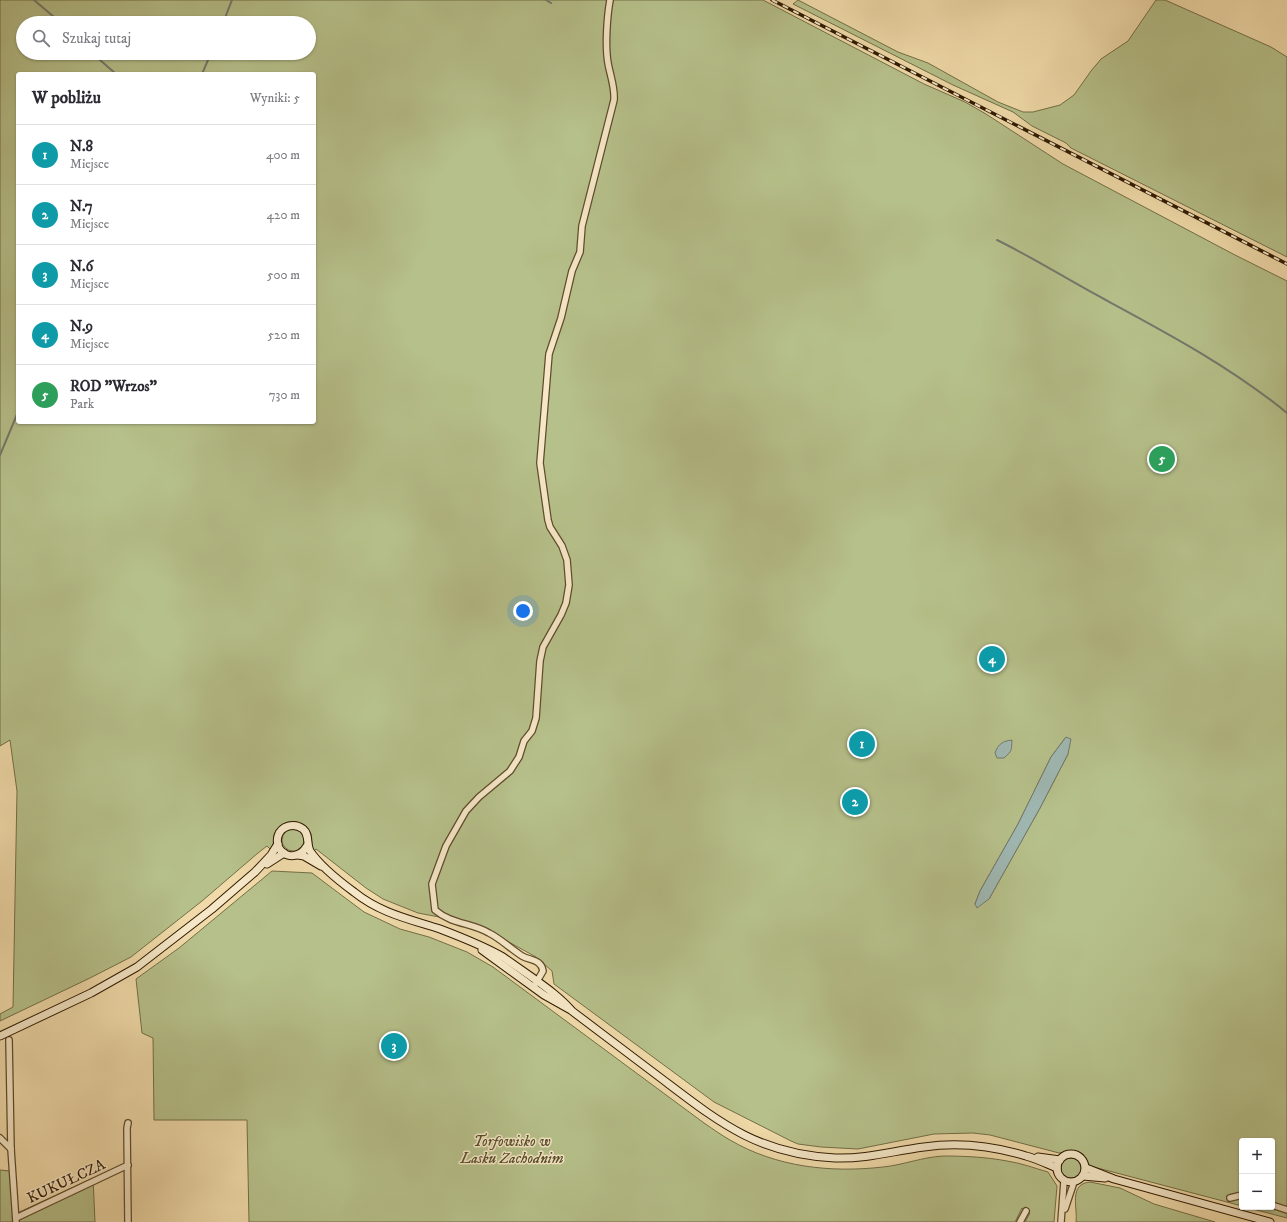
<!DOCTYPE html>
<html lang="pl">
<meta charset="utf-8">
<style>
:root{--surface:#fff;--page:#f2f2f3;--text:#2b2b33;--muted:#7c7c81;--line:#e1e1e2;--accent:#ea580c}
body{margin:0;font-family:"IM FELL DW Pica",serif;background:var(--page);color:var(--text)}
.controls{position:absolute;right:12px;bottom:12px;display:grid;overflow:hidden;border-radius:4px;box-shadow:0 1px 3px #0004}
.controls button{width:36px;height:36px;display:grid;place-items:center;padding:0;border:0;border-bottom:1px solid var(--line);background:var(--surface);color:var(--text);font:20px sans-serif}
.you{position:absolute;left:523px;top:611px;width:14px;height:14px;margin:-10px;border:3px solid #fff;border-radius:50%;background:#1a73e8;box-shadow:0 0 0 6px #1a73e833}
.badge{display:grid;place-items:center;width:26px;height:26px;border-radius:50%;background:var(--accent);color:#fff;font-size:13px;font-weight:700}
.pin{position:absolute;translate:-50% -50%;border:2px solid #fff;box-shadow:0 1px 4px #0006}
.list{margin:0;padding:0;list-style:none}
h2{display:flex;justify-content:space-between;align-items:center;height:52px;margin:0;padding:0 16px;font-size:17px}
h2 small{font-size:13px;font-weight:400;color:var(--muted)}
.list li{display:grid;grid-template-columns:26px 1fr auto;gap:12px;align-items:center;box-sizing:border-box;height:60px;padding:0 16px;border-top:1px solid var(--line)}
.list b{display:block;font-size:15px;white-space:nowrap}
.list p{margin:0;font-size:13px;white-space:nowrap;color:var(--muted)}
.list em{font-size:13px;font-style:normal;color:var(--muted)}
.icon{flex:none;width:22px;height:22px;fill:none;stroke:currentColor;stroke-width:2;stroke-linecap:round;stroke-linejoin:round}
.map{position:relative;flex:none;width:1287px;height:1222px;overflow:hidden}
.search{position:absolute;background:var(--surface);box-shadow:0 1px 3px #0004;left:16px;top:16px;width:300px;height:44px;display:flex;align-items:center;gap:10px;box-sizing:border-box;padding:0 14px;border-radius:22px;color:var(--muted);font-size:15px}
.panel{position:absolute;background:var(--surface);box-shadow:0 1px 3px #0004;left:16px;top:72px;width:300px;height:352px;border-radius:4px}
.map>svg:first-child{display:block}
</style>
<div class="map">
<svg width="1287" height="1222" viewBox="0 0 1287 1222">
<rect width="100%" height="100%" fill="#f0daa9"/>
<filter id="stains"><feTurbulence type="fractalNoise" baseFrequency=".005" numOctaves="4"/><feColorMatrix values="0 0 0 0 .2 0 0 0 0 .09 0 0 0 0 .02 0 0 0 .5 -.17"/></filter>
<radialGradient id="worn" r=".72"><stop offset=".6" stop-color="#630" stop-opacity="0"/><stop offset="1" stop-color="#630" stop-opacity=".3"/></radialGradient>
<g fill="#b6c08a" stroke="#736e46" fill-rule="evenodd">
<path d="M 0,0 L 763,0 L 924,84 L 965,102 L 986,114 L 1063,164 L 1235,255 L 1287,281 L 1287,1218 L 1245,1207 L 1272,1207 L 1272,1141 L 1242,1141 L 1242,1206 L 1090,1166 L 1083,1154 L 1075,1151 L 1059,1153 L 990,1135 L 973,1133 L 934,1134 L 858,1149 L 821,1147 L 798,1144 L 791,1141 L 714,1102 L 554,984 L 552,971 L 536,957 L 476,924 L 418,913 L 383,899 L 366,888 L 316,849 L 314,851 C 310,845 314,837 309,830 C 302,818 282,819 275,832 C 272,838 275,844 271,850 L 267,846 L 258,853 L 202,901 L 131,957 L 90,978 L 0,1021 L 0,1014 L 13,1007 L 17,791 L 10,740 L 0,746 ZM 23,23 L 309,23 L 309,53 L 23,53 ZM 18,74 L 314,74 L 314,422 L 18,422 ZM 1066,737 L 1068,754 L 1040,808 L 989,899 L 975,904 L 980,891 L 1018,824 L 1051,757 Z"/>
<path d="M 798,0 L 898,52 L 928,63 L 998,102 L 1023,112 L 1033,112 L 1060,105 L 1074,95 L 1091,71 L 1101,59 L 1128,41 L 1156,0 L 1165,0 L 1271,47 L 1287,57 L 1287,257 L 1071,148 L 1066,143 L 1032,126 L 1013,112 L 953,85 L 793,4 Z"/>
<circle cx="293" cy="840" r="11"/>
<path d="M 272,871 L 312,873 L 364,912 L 400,929 L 429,937 L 467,952 L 493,967 L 704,1123 C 713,1129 721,1135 730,1140 C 776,1167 830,1173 883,1167 C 903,1165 923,1157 943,1156 C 964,1156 986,1157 1007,1161 C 1021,1163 1034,1168 1048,1172 L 1057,1186 L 1054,1222 L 1025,1222 L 1030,1213 L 1022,1208 L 1015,1222 L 249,1222 L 247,1120 L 154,1120 L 153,1038 L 142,1033 L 136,979 L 179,948 Z"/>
<circle cx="1071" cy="1168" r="10"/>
<path d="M 0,1170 L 10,1171 L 13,1215 L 93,1178 L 95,1222 L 0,1222 Z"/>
<path d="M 1090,1182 L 1120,1188 L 1154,1204 L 1215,1222 L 1076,1222 C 1078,1208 1068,1184 1090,1182 Z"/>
</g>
<g fill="#9fb8b3" stroke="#73796c">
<path d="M 1066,737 L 1071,739 L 1068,754 L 1040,808 L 989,899 L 977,908 L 975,904 L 980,891 L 1018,824 L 1051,757 Z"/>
<path d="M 1012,740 C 1011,751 1013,750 1004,758 L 997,758 L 995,753 C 998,744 1003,741 1012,740 Z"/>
</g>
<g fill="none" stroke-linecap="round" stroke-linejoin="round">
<g stroke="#73796c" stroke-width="2">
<path d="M 34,0 L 61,23"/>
<path d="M 546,0 L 551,3"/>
<path d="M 223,23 L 232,0"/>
<path d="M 92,53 L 116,74"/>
<path d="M 202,74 L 211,53"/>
<path d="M 997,240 C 1034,258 1068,280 1104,299 C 1167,333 1231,367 1287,413"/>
<path d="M 0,455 L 18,412"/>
</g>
<g stroke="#604b2b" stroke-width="8">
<g id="street">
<path d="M 536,983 L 543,971 C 541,959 531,961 522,956 C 511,949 501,939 489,933 C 472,923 451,924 435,910 L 432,884 L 446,846 L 466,811 L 479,797 L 510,771 L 519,757 L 524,741 L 532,731 L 536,718 L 540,661 L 543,647 L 561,615 L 566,603 L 569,585 L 567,560 L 562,546 L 550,527 L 548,520 L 540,463 L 549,354 L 561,318 L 572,271 L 580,252 L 582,226 L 614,100 C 615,87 610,75 608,63 C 605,46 607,17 610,0"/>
<path d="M 9,1040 L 11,1149 L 16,1222"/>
<path d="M 0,1138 L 11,1149"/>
<path d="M 1230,1198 L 1242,1195"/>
<path d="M 1272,1205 L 1287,1210"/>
<path d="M 1065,1209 L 1074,1182"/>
<path d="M 16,1218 L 128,1165"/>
<path d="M 128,1222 L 127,1128 L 128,1123"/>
<path d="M 1020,1222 L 1026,1211"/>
<path d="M 1061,1222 L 1064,1181"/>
</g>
</g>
<g stroke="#301b01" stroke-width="9">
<g id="secondary">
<path d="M 308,844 C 298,865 273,855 278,836 C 281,826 294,822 303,829 C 310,835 306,843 310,851 C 321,867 339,881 354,892 C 380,913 409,919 440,929 C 461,937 484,946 503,957 C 513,964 523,971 533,978 C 547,988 561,998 572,1011 C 602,1034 632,1056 662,1079 C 720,1123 758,1154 835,1158 C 868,1159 892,1151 924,1147 C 958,1142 993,1146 1026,1156 C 1037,1159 1047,1164 1057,1168"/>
<path d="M 298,855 L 304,856 L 321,866"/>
<path d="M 267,864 L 284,853"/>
<path d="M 482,950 L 544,995 L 569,1009"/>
<path d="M 0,1036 L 91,993 L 137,967 L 212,909 L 255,872 L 271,855 L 278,844"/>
<circle cx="1071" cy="1168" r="14"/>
<path d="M 1038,1157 L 1060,1160"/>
<path d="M 1086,1168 L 1114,1179 L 1270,1222"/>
<path d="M 1083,1176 L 1105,1178"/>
</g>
</g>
<use href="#street" stroke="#f5e7c7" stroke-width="5.5"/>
<use href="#secondary" stroke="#f5e7c7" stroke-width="7"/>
<g stroke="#301b01" stroke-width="3.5">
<path id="rail" d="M 772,0 L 1287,264"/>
</g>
<use href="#rail" stroke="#f5e7c7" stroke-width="2" stroke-dasharray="6" stroke-linecap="butt"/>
</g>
<g text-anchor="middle" stroke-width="3" stroke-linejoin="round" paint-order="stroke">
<g font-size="15" font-style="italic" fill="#584d2a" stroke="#f5e7c7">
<text x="512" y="1146">Torfowisko w<tspan x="512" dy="17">Lasku Zachodnim</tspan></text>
</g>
<g font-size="15" fill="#301b01" stroke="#f5e7c7">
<text transform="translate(66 1181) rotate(-25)" y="5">KUKUŁCZA</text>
</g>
</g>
<rect width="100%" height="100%" filter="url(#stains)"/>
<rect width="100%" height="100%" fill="url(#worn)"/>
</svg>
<div class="controls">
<button>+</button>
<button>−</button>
</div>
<div class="you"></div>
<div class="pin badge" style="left:862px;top:744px;background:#0f9aa8">1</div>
<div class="pin badge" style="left:855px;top:802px;background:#0f9aa8">2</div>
<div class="pin badge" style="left:394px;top:1046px;background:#0f9aa8">3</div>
<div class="pin badge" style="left:992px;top:659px;background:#0f9aa8">4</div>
<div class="pin badge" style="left:1162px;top:459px;background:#2e9e5b">5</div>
<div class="search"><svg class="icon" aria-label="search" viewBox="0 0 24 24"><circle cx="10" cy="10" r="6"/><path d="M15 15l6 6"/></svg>Szukaj tutaj</div>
<section class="panel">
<h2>W pobliżu<small>Wyniki: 5</small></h2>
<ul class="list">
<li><span class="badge" style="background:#0f9aa8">1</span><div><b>N.8</b><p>Miejsce</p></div><em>400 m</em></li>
<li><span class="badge" style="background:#0f9aa8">2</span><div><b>N.7</b><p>Miejsce</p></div><em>420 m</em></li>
<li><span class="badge" style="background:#0f9aa8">3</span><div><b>N.6</b><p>Miejsce</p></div><em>500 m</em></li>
<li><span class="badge" style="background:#0f9aa8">4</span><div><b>N.9</b><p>Miejsce</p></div><em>520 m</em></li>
<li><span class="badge" style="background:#2e9e5b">5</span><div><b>ROD &quot;Wrzos&quot;</b><p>Park</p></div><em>730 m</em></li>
</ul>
</section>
</div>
